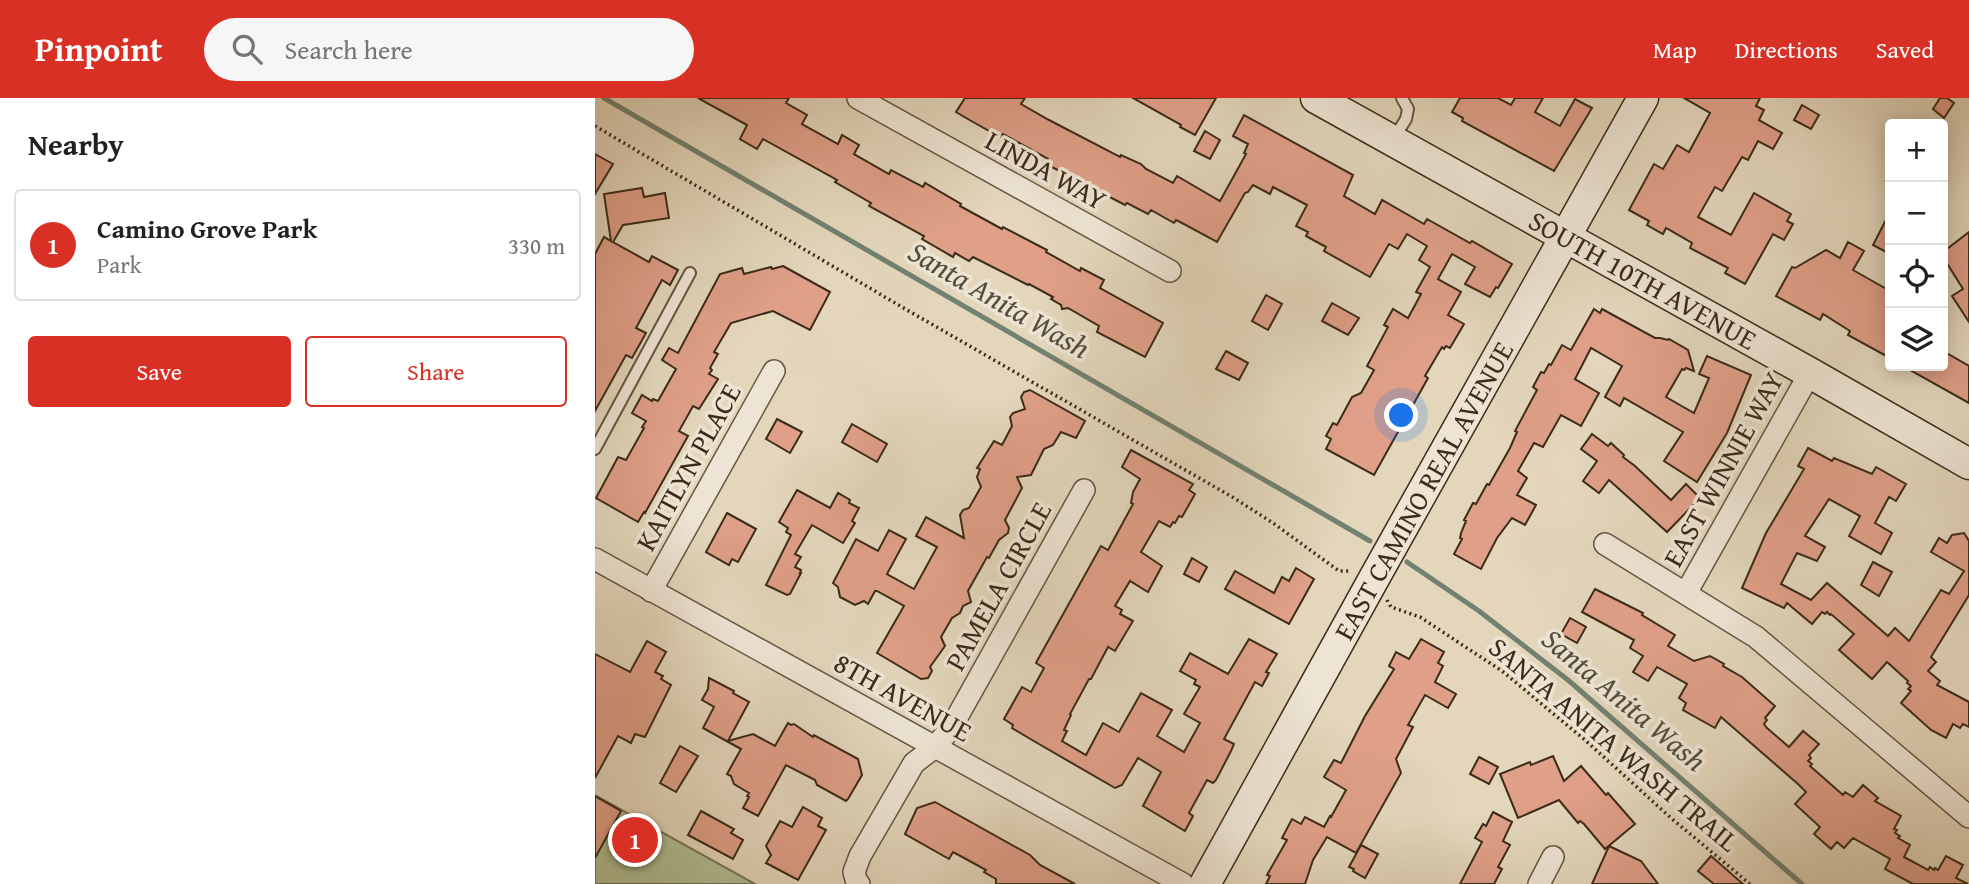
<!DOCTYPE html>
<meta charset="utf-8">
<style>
:root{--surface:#fff;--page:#f6f6f6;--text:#202124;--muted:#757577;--line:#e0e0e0;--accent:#d93025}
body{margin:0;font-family:"Gentium Book Plus",serif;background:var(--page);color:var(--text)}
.controls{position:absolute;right:21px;top:21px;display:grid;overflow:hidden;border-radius:7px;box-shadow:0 4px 18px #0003}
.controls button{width:63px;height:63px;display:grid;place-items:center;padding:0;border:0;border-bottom:2px solid var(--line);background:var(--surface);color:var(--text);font:35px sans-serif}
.you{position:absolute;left:807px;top:318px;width:24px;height:24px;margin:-18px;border:5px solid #fff;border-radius:50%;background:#1a73e8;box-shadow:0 0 0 10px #1a73e833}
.badge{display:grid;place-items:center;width:46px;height:46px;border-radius:50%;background:var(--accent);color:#fff;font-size:23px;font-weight:700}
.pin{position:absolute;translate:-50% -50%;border:4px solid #fff;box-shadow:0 2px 7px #0006}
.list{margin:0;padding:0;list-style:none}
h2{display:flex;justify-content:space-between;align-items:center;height:91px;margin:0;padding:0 28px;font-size:30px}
h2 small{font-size:23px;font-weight:400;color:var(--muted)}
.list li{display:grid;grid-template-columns:46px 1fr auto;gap:21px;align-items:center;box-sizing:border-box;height:112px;margin:0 14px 14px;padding:0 14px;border:2px solid var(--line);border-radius:7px}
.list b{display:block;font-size:26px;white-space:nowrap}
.list p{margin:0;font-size:23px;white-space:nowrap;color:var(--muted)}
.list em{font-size:23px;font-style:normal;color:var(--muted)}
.actions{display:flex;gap:14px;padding:21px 28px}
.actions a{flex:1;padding:16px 0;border:2px solid var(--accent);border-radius:7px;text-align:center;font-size:24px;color:var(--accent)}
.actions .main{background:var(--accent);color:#fff}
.icon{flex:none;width:38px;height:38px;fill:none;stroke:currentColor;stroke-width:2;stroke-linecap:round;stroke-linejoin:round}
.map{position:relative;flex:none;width:1374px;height:786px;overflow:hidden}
header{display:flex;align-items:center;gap:42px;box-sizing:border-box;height:98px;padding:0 35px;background:var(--accent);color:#fff}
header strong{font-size:33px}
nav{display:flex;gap:38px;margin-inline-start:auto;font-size:24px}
.search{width:490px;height:63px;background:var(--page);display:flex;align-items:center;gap:18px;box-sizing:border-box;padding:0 24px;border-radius:38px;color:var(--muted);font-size:26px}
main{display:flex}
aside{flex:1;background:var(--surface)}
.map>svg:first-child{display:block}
</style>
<header>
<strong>Pinpoint</strong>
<div class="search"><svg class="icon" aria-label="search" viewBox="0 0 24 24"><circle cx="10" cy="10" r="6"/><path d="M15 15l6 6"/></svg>Search here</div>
<nav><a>Map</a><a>Directions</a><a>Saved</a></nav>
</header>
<main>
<aside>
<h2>Nearby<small></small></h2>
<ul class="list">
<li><span class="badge">1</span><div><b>Camino Grove Park</b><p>Park</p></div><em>330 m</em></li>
</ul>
<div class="actions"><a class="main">Save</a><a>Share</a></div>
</aside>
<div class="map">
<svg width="1374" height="786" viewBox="0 0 1374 786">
<rect width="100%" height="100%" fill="#e3d6bb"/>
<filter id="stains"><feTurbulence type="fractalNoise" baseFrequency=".00286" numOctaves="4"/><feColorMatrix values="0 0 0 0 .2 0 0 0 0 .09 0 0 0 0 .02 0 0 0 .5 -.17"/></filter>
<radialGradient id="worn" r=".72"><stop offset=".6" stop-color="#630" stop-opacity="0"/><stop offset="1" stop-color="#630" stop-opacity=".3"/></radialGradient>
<path fill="#b0be92" stroke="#767455" stroke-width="2" d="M 0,697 L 160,786 L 0,786 Z"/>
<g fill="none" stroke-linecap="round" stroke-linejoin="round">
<g stroke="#728170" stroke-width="5">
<path d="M 9,0 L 775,443"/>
<path d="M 812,464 L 884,513 L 973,582 L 1207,786"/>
</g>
</g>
<g fill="#df9f88" stroke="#3b2b18" stroke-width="2">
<path d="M 103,0 L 194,0 L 191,5 L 212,17 L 207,26 L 243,46 L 247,37 L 264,47 L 259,56 L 294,76 L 296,72 L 328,89 L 330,85 L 366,106 L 365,108 L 407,131 L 408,129 L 452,152 L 451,154 L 485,173 L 486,170 L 509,182 L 505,190 L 568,225 L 550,259 L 502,234 L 504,228 L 473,210 L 467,211 L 466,207 L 456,201 L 458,199 L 434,186 L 433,187 L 378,159 L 374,163 L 360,155 L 358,159 L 327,141 L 329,138 L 274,108 L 276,105 L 240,84 L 242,82 L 168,41 L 162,51 L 145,41 L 152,27 Z"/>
<path d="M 370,0 L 430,0 L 426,6 L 454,22 L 525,59 L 526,57 L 546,66 L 551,71 L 578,85 L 582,78 L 625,103 L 651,56 L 649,55 L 653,46 L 638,38 L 649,17 L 758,77 L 749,98 L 780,116 L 787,102 L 829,126 L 832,121 L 875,145 L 877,143 L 917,166 L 903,190 L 901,189 L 895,199 L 870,186 L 880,169 L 857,156 L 843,181 L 866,194 L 853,217 L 869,226 L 855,250 L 851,248 L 849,251 L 847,249 L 830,278 L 833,280 L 779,377 L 731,351 L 736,341 L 731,338 L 738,325 L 742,327 L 757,299 L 766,295 L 779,272 L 772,268 L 793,229 L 789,227 L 798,211 L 813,220 L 826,196 L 821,194 L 835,169 L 824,162 L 832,148 L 812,136 L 803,151 L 794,146 L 775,179 L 729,153 L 731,149 L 711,138 L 713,134 L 701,128 L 712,107 L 678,89 L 675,96 L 658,87 L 653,94 L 650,95 L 622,144 L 587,125 L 581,122 L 579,125 L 556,112 L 553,116 L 532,105 L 530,107 L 451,66 L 453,61 L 408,36 L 405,39 L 378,24 L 361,14 Z"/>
<path d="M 538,0 L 621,0 L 600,37 L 585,29 L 586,27 Z"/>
<path d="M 865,0 L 903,0 L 916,7 L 920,0 L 948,0 L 940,14 L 965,28 L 980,1 L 997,10 L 959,73 L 867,23 L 868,20 L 857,14 Z"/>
<path d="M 1089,0 L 1165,0 L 1161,8 L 1169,12 L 1164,22 L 1187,35 L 1178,51 L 1163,43 L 1153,62 L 1147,59 L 1127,93 L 1120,89 L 1103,119 L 1136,137 L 1159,95 L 1196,116 L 1192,123 L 1198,126 L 1189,142 L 1178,136 L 1150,186 L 1130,175 L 1133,170 L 1095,150 L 1097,145 L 1071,130 L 1068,136 L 1052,127 L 1054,123 L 1034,112 L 1059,66 L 1068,71 L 1082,47 L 1094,54 L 1115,15 Z"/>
<path d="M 1345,0 L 1352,0 L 1359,5 L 1349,20 L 1338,11 Z"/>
<path d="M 1207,7 L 1224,17 L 1216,31 L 1199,22 Z"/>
<path d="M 610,33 L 625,42 L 615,61 L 599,53 Z"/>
<path d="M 0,56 L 18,66 L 0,96 Z"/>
<path d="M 47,90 L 49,99 L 70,95 L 74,120 L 28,127 L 18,144 L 54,164 L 57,158 L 83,172 L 75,187 L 67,182 L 41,230 L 51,235 L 37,260 L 31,257 L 0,313 L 0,156 L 9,139 L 16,143 L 9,96 Z"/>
<path d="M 1295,114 L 1295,156 L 1278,147 Z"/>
<path d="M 1374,134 L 1374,224 L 1357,198 L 1368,191 L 1348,159 L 1348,154 Z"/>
<path d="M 1253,144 L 1269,153 L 1258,172 L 1295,193 L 1295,260 L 1253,237 L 1255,233 L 1228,216 L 1225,222 L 1181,198 L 1197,169 L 1200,170 L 1231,152 L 1245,160 Z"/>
<path d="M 188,168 L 235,194 L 215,232 L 178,213 L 136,225 L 119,254 L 123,256 L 115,270 L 117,272 L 114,276 L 123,281 L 104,311 L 98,308 L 84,333 L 93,338 L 50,415 L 49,414 L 43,424 L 1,400 L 23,359 L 31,362 L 49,330 L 47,329 L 51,323 L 37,315 L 47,297 L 57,303 L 58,301 L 63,303 L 81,271 L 67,262 L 74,250 L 83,255 L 125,176 L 147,170 L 149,176 L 176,169 L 177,171 Z"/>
<path d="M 671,197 L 687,206 L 673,232 L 657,223 Z"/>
<path d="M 737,205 L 764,220 L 753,237 L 727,223 Z"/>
<path d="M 999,211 L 1005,215 L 1007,211 L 1060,240 L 1065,240 L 1073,242 L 1074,241 L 1093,252 L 1099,273 L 1091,270 L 1089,272 L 1087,271 L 1071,299 L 1099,315 L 1114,280 L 1104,276 L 1112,258 L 1156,277 L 1132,335 L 1102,384 L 1069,363 L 1088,334 L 1029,300 L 1025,308 L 1010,299 L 1027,268 L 996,250 L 980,281 L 1004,295 L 986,328 L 966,317 L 948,349 L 939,345 L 923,373 L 932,380 L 922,397 L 941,407 L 930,427 L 917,420 L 902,440 L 886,471 L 859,456 L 867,441 L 865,440 L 866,435 L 871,423 L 869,422 L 878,405 L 881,406 L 892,386 L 894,387 L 915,350 L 922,334 L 920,333 L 942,292 L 938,289 L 946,274 L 949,275 L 954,266 L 956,267 L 967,247 L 976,252 Z"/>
<path d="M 631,253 L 653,265 L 644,282 L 621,271 Z"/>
<path d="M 1348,253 L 1374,268 L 1374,305 L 1308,268 L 1348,268 Z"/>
<path d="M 435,292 L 490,323 L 481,340 L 466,334 L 458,347 L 449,351 L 436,377 L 422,379 L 427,390 L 410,422 L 414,430 L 413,435 L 404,442 L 394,460 L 392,459 L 373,493 L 376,504 L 368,508 L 365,515 L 357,520 L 346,539 L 350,548 L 335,569 L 337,573 L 333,580 L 326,581 L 282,555 L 309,508 L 282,493 L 280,493 L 273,506 L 269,503 L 260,507 L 245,499 L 243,489 L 238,485 L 261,441 L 283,453 L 294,432 L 311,441 L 292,476 L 319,491 L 342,449 L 321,438 L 331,419 L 369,440 L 365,417 L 368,412 L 374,410 L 386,389 L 382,379 L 385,371 L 382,370 L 399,343 L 407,347 L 417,328 L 415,319 L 418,315 L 430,311 L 426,299 L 429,294 Z"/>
<path d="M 182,321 L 207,334 L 195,355 L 171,341 Z"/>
<path d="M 257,326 L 292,346 L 282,364 L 247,344 Z"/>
<path d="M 997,336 L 1013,348 L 1016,345 L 1029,357 L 1028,359 L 1040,368 L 1076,402 L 1091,386 L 1105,400 L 1072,434 L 1014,382 L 1004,395 L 988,383 L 1002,363 L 986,351 Z"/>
<path d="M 1213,350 L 1237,363 L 1239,360 L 1277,376 L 1281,369 L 1311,386 L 1301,403 L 1294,399 L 1280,425 L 1297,435 L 1286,456 L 1254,438 L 1265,418 L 1234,401 L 1210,438 L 1230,449 L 1222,463 L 1202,455 L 1186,486 L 1216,502 L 1232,485 L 1293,538 L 1300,530 L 1314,543 L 1346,492 L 1354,496 L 1369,473 L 1336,454 L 1344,440 L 1352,445 L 1357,437 L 1369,435 L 1374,443 L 1374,497 L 1336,559 L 1341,564 L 1333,573 L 1345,583 L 1342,587 L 1374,604 L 1374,629 L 1368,626 L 1365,630 L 1358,626 L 1351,640 L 1336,632 L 1306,605 L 1316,593 L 1313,591 L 1316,588 L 1312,585 L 1313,583 L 1292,564 L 1277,581 L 1244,552 L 1259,536 L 1236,516 L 1235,517 L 1232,514 L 1230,516 L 1227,514 L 1217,526 L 1192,505 L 1189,510 L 1147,490 L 1171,435 L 1209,371 L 1203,368 Z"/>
<path d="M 536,352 L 598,386 L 594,392 L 600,396 L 587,419 L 584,418 L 580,425 L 578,424 L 575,429 L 564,423 L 546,454 L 567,468 L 553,494 L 535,483 L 520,508 L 527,512 L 525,516 L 538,523 L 520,553 L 513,549 L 496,581 L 494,581 L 475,616 L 476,617 L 469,632 L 472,633 L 467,643 L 491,657 L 508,625 L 524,634 L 546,595 L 577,612 L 562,638 L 589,654 L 605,625 L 589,616 L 605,589 L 599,586 L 601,582 L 585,573 L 595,555 L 633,576 L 654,541 L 682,556 L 671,574 L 674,575 L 667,588 L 660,584 L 629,641 L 639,646 L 636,653 L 621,682 L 618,685 L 612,682 L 594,715 L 598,718 L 590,733 L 548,708 L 566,674 L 543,660 L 527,687 L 520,690 L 437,642 L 417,630 L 418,627 L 409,621 L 427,589 L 436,594 L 449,570 L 441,565 L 442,563 L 506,448 L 513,452 L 538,406 L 536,405 L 538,394 L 545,381 L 527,369 Z"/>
<path d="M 202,392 L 235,410 L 243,395 L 255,402 L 254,405 L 264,410 L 257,423 L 260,425 L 248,445 L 217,427 L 200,456 L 206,459 L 200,469 L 206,472 L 205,475 L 206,475 L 195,496 L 192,497 L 171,487 L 196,437 L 191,434 L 193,430 L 184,424 Z"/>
<path d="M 132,415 L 161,431 L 143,464 L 137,461 L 134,467 L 111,454 Z"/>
<path d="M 597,460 L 612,469 L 604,484 L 589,476 Z"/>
<path d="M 1278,464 L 1297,474 L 1284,498 L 1266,487 Z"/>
<path d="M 701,470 L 719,481 L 694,526 L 630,491 L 640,473 L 679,495 L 687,479 L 694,483 Z"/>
<path d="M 1000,491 L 1048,515 L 1047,517 L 1080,537 L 1073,548 L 1099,563 L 1115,558 L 1129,566 L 1128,568 L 1147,579 L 1180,608 L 1170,620 L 1172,622 L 1169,626 L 1172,630 L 1194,649 L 1208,633 L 1224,646 L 1214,657 L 1216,660 L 1213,663 L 1217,666 L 1215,668 L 1248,697 L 1250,694 L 1258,699 L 1268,687 L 1283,700 L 1280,703 L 1306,718 L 1299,731 L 1302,732 L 1300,735 L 1305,738 L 1303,740 L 1315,747 L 1309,759 L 1333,772 L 1335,769 L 1339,772 L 1340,770 L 1343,772 L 1351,758 L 1368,767 L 1361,780 L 1373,786 L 1318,786 L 1290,771 L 1295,761 L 1258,740 L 1249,750 L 1242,744 L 1236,751 L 1219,736 L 1225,729 L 1200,706 L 1211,694 L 1203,686 L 1126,619 L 1120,630 L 1088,612 L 1091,605 L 1084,600 L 1092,586 L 1062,569 L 1053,583 L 1038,574 L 1048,558 L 1035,550 L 1039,542 L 987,514 Z"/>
<path d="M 975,520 L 991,529 L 982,545 L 966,536 Z"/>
<path d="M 826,541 L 849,554 L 843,565 L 848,568 L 840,584 L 861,596 L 853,610 L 830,597 L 813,627 L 818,629 L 801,661 L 806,675 L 761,755 L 732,739 L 718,762 L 710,786 L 671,786 L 675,778 L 672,777 L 692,742 L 687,740 L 697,721 L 706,726 L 710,719 L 729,729 L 735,718 L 736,719 L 751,692 L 729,679 L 739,662 L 746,665 L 770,618 L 799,571 L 794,568 L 801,554 L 814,561 Z"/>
<path d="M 52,543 L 71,554 L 60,574 L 68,578 L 66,581 L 76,587 L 50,639 L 40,636 L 36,645 L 23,638 L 0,680 L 0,556 L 35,574 Z"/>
<path d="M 114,580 L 139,593 L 138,595 L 154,604 L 133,643 L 158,636 L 180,648 L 193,625 L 196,627 L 199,626 L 218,639 L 219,637 L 263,661 L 267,677 L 253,701 L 251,703 L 222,687 L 220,682 L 191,667 L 163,718 L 148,710 L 154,699 L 152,698 L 154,695 L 139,686 L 136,678 L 132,676 L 146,651 L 108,630 L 119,609 L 107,602 L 113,591 Z"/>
<path d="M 85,648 L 103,658 L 81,694 L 65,685 Z"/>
<path d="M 958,658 L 969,683 L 986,668 L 1011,697 L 1013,695 L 1040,726 L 1010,751 L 989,726 L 985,723 L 983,725 L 964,702 L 923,720 L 905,676 L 935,664 L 936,667 Z"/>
<path d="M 884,659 L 903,669 L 894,686 L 875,676 Z"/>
<path d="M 0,698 L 26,713 L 0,760 Z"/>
<path d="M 340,704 L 435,757 L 445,767 L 480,786 L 401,786 L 401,781 L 389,774 L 391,772 L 371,761 L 358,754 L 354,761 L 310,736 L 322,710 Z"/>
<path d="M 208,709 L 227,720 L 223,728 L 231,732 L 203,782 L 171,765 L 176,757 L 171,748 L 185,723 L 197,729 Z"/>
<path d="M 106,713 L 139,731 L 136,735 L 148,742 L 138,761 L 93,737 Z"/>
<path d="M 898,714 L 917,724 L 908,743 L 915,747 L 903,769 L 907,771 L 899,786 L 865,786 L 887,744 L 880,740 L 888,726 L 891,728 Z"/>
<path d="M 766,747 L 783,756 L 770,780 L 758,773 L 759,771 L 754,769 Z"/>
<path d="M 1014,748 L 1046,763 L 1063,786 L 997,786 Z"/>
<path d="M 1116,758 L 1148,786 L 1119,786 L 1103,773 Z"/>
</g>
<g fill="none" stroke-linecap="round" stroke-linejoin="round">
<g stroke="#655641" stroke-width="14">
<g id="lane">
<path d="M 799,40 L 811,21 L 813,11 L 807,0"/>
<path d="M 0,351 L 95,175"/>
</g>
</g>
<g stroke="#655641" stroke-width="24">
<g id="street">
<path d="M 263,0 L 575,173"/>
<path d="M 1010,446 L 1161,539 L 1374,719"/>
<path d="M 0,461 L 588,786"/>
<path d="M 56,493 L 179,273"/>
<path d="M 1091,495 L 1215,275"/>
<path d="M 264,786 L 262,785 L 259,774 L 265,758 L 319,665 L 340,649 L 356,630 L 489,392"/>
<path d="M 944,786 L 958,759"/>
</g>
</g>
<g stroke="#3b2b18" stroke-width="33">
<g id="secondary">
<path id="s1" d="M 721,0 L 1215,275 L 1374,366"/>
<path id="s2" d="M 610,786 L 777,484 L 1048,0"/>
</g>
</g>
<g stroke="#3b2b18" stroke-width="3.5" stroke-dasharray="2 3.5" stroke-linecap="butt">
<path d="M 0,28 L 312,212 L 639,400 L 678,425 L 744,473 L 756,473"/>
<path d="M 792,502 L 796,509 L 825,519 L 907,573 L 990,642 L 1076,720 L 1155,786"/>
</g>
<use href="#lane" stroke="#ede4d3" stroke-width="10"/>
<use href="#street" stroke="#ede4d3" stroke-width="21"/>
<use href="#secondary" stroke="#ede4d3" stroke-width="30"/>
</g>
<g text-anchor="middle" stroke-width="7" stroke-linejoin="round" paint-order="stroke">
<g font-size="28" fill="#3b2b18" stroke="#ede4d3">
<text transform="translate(451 72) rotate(29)" y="10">LINDA WAY</text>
<text dy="10" stroke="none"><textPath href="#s1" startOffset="374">SOUTH 10TH AVENUE</textPath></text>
<text transform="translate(93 369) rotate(-61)" y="10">KAITLYN PLACE</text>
<text transform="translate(1128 371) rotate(-61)" y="10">EAST WINNIE WAY</text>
<text dy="10" stroke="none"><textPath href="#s2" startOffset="450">EAST CAMINO REAL AVENUE</textPath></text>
<text transform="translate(403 488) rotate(-61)" y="10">PAMELA CIRCLE</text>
<text transform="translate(308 599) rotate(29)" y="10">8TH AVENUE</text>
<text transform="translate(1019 646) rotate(40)" y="10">SANTA ANITA WASH TRAIL</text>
</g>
<g font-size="30" font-style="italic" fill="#524f3c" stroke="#ede4d3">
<text transform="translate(404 202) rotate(30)" y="10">Santa Anita Wash</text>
<text transform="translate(1029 602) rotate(40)" y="10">Santa Anita Wash</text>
</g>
</g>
<rect width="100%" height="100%" filter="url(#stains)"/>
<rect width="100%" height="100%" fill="url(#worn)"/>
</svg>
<div class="controls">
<button>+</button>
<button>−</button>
<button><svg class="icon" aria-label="locate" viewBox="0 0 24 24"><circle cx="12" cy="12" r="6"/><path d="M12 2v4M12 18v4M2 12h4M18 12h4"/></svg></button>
<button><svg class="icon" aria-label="layers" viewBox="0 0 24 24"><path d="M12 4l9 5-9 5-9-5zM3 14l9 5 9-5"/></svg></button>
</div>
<div class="you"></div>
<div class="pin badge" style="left:40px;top:742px">1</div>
</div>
</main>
